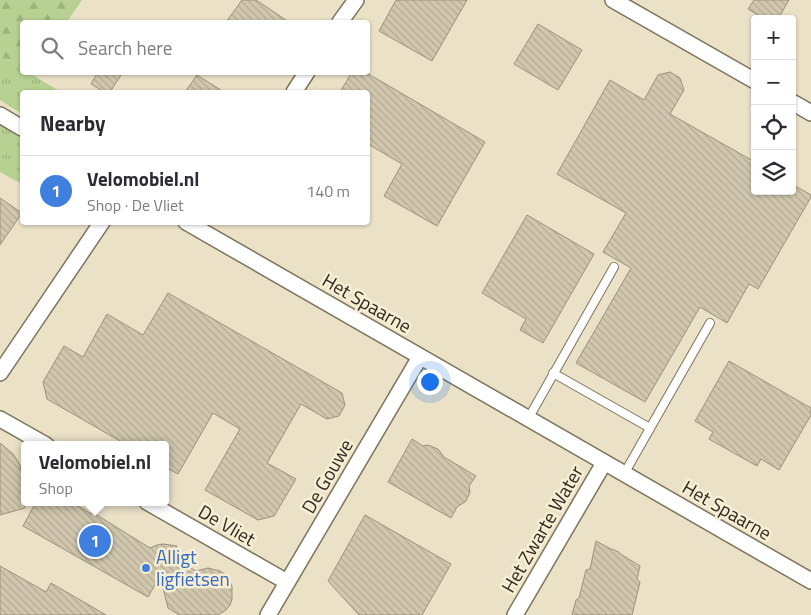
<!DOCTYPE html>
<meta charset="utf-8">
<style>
:root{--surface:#fff;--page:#f7f7f7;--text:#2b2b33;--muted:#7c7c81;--line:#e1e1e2;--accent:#28667c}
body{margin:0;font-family:"Titillium Web",sans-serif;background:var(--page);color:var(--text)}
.controls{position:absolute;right:15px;top:15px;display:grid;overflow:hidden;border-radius:5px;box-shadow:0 1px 4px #0004}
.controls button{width:45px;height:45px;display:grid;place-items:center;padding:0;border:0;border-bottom:1px solid var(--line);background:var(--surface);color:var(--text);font:25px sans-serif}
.you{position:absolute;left:429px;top:381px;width:18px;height:18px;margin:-12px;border:4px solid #fff;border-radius:50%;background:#1a73e8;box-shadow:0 0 0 8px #1a73e833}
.badge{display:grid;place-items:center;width:32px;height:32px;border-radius:50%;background:var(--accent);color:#fff;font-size:16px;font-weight:700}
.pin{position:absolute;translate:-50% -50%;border:2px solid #fff;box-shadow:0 1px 5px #0006}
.popup{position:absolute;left:21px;top:441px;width:148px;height:65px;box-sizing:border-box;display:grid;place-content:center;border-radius:5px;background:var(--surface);filter:drop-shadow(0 1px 4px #0005);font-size:16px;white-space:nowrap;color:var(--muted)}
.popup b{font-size:19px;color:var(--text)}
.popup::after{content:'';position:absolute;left:50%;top:100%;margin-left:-10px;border:10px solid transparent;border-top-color:var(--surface)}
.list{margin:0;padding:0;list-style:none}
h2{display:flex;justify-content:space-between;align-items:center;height:65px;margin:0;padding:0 20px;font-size:21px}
h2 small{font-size:16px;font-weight:400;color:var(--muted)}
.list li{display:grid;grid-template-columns:32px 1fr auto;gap:15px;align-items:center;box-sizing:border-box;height:70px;padding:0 20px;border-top:1px solid var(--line)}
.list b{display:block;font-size:19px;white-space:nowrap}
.list p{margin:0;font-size:16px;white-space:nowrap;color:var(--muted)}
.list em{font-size:16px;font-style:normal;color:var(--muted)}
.icon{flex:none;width:28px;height:28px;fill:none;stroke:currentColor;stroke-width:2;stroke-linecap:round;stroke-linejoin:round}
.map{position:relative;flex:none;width:811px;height:615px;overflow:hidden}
.search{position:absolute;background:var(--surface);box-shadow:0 1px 4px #0004;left:20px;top:20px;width:350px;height:55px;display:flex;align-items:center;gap:12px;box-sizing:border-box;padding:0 18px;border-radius:5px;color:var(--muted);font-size:19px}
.panel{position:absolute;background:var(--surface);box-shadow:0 1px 4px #0004;left:20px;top:90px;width:350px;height:135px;border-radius:5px}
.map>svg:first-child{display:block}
</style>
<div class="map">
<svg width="811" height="615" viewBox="0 0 811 615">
<defs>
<pattern id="grass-tufts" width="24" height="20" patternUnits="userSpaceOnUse" patternTransform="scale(1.25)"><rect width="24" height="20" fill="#b6d191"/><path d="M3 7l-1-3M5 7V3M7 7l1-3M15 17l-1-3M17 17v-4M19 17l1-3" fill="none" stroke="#9db37d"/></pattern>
<pattern id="forest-firs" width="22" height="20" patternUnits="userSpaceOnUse" patternTransform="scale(1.25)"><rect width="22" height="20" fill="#b6d191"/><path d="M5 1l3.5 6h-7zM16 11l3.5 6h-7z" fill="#9db37d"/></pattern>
<pattern id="building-back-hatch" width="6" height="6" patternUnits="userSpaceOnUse" patternTransform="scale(1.25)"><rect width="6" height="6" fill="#d0c7ae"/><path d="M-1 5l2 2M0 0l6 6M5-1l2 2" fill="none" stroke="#b3ab95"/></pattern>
</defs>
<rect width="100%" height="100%" fill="#eae1c7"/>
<g fill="url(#grass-tufts)">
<path d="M 0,55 L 22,69 L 22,72 L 29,73 L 61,92 L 22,92 L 22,114 L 0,100 Z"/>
<path d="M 0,125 L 22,138 L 22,184 L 0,172 Z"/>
</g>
<path fill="url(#forest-firs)" d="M 0,0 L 82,0 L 67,22 L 22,22 L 22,69 L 0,55 Z"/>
<g fill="url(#building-back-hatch)" stroke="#9a927a">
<path d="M 242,0 L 256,0 L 289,22 L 226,22 Z"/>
<path d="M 396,0 L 467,0 L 432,61 L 379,31 Z"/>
<path d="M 754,0 L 789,0 L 778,19 L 764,19 L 748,9 Z"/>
<path d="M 538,24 L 582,50 L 558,90 L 514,64 Z"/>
<path d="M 98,72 L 123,72 L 110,92 L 104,92 L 91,84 Z"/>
<path d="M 352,72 L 365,72 L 485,142 L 437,226 L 384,196 L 402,164 L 368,144 L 368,92 L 340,92 Z"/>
<path d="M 670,72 L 680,78 L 684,90 L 670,114 L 755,162 L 755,191 L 792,191 L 792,184 L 811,195 L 811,197 L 758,289 L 749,284 L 727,323 L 700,307 L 645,402 L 576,363 L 631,268 L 603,252 L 626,213 L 557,174 L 610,80 L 644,100 L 658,75 Z"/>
<path d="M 197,75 L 224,92 L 185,92 Z"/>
<path d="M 0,198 L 22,213 L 0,245 Z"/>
<path d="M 527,215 L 594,254 L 543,343 L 520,330 L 526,319 L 482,293 Z"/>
<path d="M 168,293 L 342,393 L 345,405 L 339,416 L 327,419 L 301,404 L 267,463 L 296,479 L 274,516 L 258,520 L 205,490 L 240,429 L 213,413 L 178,474 L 165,467 L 165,445 L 127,445 L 47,399 L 43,382 L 64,346 L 83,357 L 107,314 L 143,335 Z"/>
<path d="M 729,361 L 811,408 L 811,415 L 779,470 L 761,459 L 757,466 L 709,439 L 713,432 L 695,421 Z"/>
<path d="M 412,439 L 423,446 L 428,445 L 438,449 L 444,457 L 476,476 L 469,486 L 470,492 L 466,501 L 457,507 L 451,518 L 388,482 Z"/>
<path d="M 0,443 L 13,454 L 20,465 L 21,471 L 25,473 L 25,508 L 0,515 Z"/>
<path d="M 36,502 L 71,502 L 91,514 L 92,512 L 150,548 L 157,545 L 163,544 L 177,546 L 171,557 L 196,571 L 208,568 L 220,571 L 226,575 L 232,586 L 232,599 L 230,605 L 226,610 L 218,615 L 179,615 L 168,608 L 160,576 L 148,597 L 23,526 Z"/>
<path d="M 365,515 L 451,564 L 422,615 L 359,615 L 328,581 Z"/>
<path d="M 596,541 L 609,548 L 619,552 L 619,553 L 640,566 L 637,579 L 640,582 L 632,615 L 572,615 L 576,600 L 579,598 L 586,570 L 590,569 Z"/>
<path d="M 0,566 L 46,592 L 51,583 L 106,615 L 0,615 Z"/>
</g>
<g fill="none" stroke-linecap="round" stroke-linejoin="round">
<g stroke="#7c745d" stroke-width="10">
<g id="service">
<path d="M 553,373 L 650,428"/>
<path d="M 528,419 L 614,267"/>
<path d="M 624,474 L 710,323"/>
</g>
</g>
<g stroke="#7c745d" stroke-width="18">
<g id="minor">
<path d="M 613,0 L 755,81"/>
<path d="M 340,22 L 356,0"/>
<path d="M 294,92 L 307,72"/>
<path d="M 792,102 L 811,113"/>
<path d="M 0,115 L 22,128"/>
<path d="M 186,222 L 811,581"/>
<path d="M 0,373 L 102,222"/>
<path d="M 0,419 L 46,445"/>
<path d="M 147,502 L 287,582"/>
<path d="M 268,615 L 420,357"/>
<path d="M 515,615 L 604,463"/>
</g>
</g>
<use href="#service" stroke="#fff" stroke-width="8"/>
<use href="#minor" stroke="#fff" stroke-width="15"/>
</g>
<circle fill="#3f7fe0" stroke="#f7eed4" stroke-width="2" cx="146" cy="568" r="5"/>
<g text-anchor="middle" stroke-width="5" stroke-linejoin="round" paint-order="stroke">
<g font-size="19" fill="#2c281f" stroke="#f7eed4">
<text transform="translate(367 303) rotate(30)" y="7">Het Spaarne</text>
<text transform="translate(327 476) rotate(-60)" y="7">De Gouwe</text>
<text transform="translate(727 510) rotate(30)" y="7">Het Spaarne</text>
<text transform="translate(227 525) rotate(30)" y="7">De Vliet</text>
<text transform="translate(542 529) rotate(-60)" y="7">Het Zwarte Water</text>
</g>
<g font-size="19" fill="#366cbe" stroke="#f7eed4" text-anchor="start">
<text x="156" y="564">Alligt<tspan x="156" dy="22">ligfietsen</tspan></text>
</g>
</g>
</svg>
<div class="controls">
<button>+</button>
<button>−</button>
<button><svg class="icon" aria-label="locate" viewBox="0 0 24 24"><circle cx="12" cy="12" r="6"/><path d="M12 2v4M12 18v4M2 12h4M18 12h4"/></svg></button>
<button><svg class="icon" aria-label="layers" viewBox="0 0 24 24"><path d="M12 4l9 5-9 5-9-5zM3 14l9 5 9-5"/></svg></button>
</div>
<div class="you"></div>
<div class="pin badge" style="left:95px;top:541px;background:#3f7fe0">1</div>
<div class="popup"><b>Velomobiel.nl</b>Shop</div>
<div class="search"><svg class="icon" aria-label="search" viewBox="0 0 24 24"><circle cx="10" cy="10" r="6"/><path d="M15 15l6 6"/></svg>Search here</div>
<section class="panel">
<h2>Nearby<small></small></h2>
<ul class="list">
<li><span class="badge" style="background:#3f7fe0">1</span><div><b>Velomobiel.nl</b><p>Shop · De Vliet</p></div><em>140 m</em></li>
</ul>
</section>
</div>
